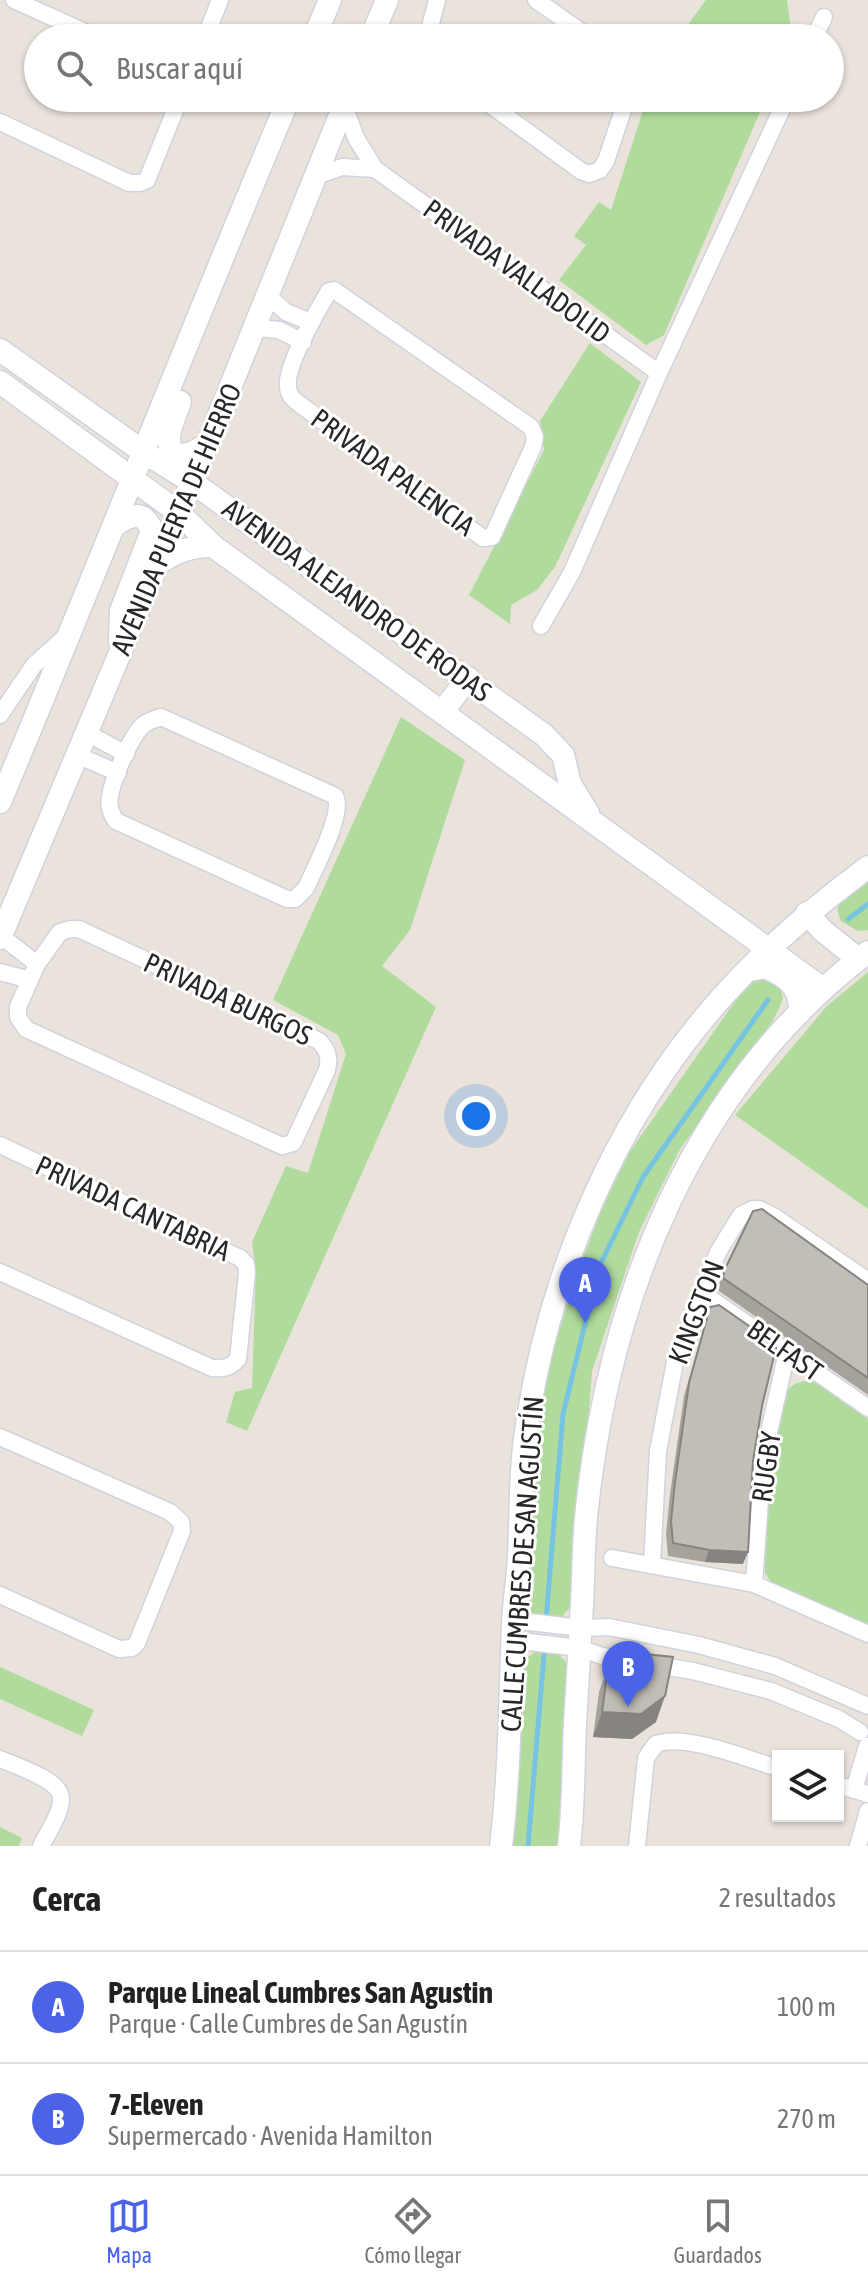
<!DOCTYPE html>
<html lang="es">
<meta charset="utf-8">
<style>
:root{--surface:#fff;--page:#f2f2f2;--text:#222;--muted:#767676;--line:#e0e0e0;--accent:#4a63e7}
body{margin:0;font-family:"Asap Condensed",sans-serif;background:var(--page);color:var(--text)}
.controls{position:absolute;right:24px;bottom:24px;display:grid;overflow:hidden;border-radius:0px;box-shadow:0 2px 6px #0004}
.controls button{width:72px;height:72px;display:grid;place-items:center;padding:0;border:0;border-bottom:2px solid var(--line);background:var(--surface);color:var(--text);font:40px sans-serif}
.you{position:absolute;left:476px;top:1116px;width:28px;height:28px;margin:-20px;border:6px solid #fff;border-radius:50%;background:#1a73e8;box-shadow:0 0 0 12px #1a73e833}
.badge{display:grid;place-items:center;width:52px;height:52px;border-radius:50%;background:var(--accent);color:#fff;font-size:26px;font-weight:700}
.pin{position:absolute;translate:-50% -66px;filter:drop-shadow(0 2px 4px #0008)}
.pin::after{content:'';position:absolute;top:42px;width:28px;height:24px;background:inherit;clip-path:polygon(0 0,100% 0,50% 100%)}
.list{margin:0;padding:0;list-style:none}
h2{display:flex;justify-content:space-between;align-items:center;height:104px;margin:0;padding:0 32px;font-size:34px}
h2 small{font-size:26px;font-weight:400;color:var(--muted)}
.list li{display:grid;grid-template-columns:52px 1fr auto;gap:24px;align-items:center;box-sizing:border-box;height:112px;padding:0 32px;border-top:2px solid var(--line)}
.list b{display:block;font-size:30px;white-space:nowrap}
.list p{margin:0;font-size:26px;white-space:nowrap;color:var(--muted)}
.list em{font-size:26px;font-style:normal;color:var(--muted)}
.icon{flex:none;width:44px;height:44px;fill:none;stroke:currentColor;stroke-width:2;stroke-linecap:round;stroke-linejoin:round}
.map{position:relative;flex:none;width:868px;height:1846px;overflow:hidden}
.search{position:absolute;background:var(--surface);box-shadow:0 2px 6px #0004;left:24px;right:24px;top:24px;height:88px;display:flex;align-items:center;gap:20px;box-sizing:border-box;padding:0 28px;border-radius:44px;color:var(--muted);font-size:30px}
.sheet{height:328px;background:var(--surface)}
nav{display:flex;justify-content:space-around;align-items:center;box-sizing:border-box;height:112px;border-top:2px solid var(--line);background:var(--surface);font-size:22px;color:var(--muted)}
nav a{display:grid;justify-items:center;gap:4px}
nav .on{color:var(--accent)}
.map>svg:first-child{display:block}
</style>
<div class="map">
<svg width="868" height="1846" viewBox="0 0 868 1846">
<rect width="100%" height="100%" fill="#e9e3db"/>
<g fill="#b0db9c">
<path d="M 706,0 L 787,0 L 792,38 L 678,38 Z"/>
<path d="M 647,98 L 766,98 L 664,335 L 646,345 L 559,280 L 586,245 L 574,236 L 599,202 L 611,210 Z"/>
<path d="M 590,343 L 641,382 L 555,567 L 537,590 L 511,605 L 510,624 L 469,595 L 544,450 L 540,421 Z"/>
<path d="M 401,717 L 465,760 L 410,930 L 382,966 L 436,1007 L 247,1431 L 226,1422 L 235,1392 L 252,1388 L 256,1269 L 252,1242 L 286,1166 L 308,1173 L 346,1054 L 338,1035 L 273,1000 Z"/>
<path d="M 868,875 L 868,930 L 858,931 L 841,921 C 830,896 850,888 868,875 Z"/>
<path d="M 868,972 L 868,1209 L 735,1115 L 827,1006 Z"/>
<path d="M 752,977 L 779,979 L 783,999 L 774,1019 L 680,1149 L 639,1232 L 592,1371 L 574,1603 L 560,1619 L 539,1618 L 527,1610 L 524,1596 L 542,1386 L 577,1274 L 601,1211 L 629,1153 Z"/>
<path d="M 804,1381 L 815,1382 L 868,1419 L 868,1627 L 772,1583 L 765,1573 C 763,1542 773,1413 788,1390 C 793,1384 797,1383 804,1381 Z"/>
<path d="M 548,1649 L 554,1650 L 569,1665 L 558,1846 L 509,1846 L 513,1817 L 523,1661 L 536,1651 Z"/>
<path d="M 0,1667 L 94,1710 L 82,1736 L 0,1699 Z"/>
<path d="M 0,1827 L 22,1838 L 19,1846 L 0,1846 Z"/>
</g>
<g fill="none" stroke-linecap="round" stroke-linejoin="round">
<g stroke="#77c3e2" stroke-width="5">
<path d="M 848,919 L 868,904"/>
<path d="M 546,1620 L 563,1414 L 599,1267 L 643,1177 L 768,1000"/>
<path d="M 528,1846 L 544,1655"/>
</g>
<g stroke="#d0d3df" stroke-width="19">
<g id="minor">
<path d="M 14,0 L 98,38"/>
<path d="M 536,0 L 590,38"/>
<path d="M 205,38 L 220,0"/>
<path d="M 427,38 L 437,0"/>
<path d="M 814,38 L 824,17"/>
<path d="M 481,98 L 581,171 L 589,174 L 600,170 L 606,161 L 627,98"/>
<path d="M 344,105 L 356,138 L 375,169 L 659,373"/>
<path d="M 0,122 L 129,183 L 140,183 L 147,180 L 180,98"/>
<path d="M 316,176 L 342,167 L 375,169"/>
<path d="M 334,290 L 531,427 L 535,437 L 533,447 L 492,537 L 483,538 L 298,403 C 292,398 288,394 288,386 C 285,367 318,309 329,291 Z"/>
<path d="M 268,296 L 286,312 L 310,322"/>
<path d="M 256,328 L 279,330 L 303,342"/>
<path d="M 541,626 L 572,572 L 659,373 L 787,98"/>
<path d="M 0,715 L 34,665 L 65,637"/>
<path d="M 161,717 L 335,796 C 345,813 314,869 306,888 L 295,899 L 287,899 L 116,821 C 111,814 108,806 110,797 C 112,780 131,736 143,725 C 149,721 154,719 161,717 Z"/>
<path d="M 87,733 L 126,754"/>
<path d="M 77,755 L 118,773"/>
<path d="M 71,929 L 79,929 L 319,1041 C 328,1050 330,1058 327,1070 L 293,1143 L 282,1146 L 26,1029 L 18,1017 L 18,1007 L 37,964 L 60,932 Z"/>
<path d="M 1,936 L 37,964"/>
<path d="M 0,972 L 30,980"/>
<path d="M 0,1145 L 240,1258 L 246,1264 L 247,1273 L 238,1359 C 230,1368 223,1369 212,1368 L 0,1272"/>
<path d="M 701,1292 L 868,1408"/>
<path d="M 0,1437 L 170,1512 L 181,1522 L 182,1531 L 137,1643 L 132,1648 L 119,1649 L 0,1595"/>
<path d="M 612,1558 L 754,1584 L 868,1634"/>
<path d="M 652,1564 L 658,1451 L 675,1362 L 718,1252 L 741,1215 L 753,1209 L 759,1209 L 775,1217 L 868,1281"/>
<path d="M 754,1584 L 763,1459 L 787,1352"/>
<path d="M 513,1620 L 581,1628 L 609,1627 L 699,1645 L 775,1666 L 868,1706"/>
<path d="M 513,1640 L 579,1648 L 602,1656 L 693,1671 L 771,1691 L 839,1719 L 860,1732"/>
<path d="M 0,1759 C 16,1766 62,1780 61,1799 C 61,1814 48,1832 41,1846"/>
<path d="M 838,1785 L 868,1794"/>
<path d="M 854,1790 L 867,1746"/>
<path d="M 637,1846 L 646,1758 L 656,1744 C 686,1733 747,1759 778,1768"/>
<path d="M 858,1846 L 868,1811"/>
</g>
</g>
<g stroke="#d0d3df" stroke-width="25">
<g id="tertiary">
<path d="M 314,38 L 330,0"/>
<path d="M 371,38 L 387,0"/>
<path d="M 0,350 L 145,453 L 192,482 L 544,735 L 563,755 L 570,784 L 588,813"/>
<path d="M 0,382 L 179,513 L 213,546 L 823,989"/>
<path d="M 180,402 C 176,413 169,427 169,439 C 169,466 196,452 208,444"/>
<path d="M 114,526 C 129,515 144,509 152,531 L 121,611 L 120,641"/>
<path d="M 159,563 C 177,551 191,546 213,546"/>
<path d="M 443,711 L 468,678"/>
<path d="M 0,802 C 98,568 190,332 289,98"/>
<path d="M 807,913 L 822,930 L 858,959"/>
<path d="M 0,938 L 192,482 L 347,98"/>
<path d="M 749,970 L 765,967 C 787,976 801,987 800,1012"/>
<path d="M 501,1846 C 510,1772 510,1697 513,1623 C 514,1600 518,1578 519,1556 C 521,1512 520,1467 527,1424 C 550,1272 615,1120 716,1004 C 761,952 813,908 868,867"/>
<path d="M 569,1846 C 574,1806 573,1765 575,1725 C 577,1685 580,1645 582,1604 C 584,1572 583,1540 587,1508 C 610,1295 693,1084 868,952"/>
</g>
</g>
<use href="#minor" stroke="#fff" stroke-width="16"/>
<use href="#tertiary" stroke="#fff" stroke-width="22"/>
</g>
<g fill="#a6a39d">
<path d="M 724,1271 L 868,1285 L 868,1395 L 719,1291 L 719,1284 Z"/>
<path d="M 710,1307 L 762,1406 L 753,1461 L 743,1564 L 705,1562 L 668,1556 L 666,1534 L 670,1494 L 684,1396 Z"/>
<path d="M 608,1667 L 656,1722 L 632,1739 L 593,1737 L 599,1692 Z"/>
</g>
<g fill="#878480">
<path d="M 709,1550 L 748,1552 L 743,1564 L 705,1562 Z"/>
<path d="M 665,1696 L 656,1722 L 632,1739 L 593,1737 L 602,1712 Z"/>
</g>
<g fill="#c1bdb7" stroke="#878480" stroke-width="2">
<path d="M 762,1209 L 868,1285 L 868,1378 L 723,1278 L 724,1271 L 753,1211 Z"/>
<path d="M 719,1305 L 772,1342 L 776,1348 L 762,1406 L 753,1461 L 748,1552 L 709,1550 L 673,1543 L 671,1521 L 675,1482 L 689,1383 L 710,1307 Z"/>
<path d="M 626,1652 L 673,1657 L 665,1696 L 641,1714 L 602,1712 L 608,1667 Z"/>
</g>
<g text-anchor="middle" stroke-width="6" stroke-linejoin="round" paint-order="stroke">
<g font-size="28" fill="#282828" stroke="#fff">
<text transform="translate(517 271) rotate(36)" y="10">PRIVADA VALLADOLID</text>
<text transform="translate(393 472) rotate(36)" y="10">PRIVADA PALENCIA</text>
<text transform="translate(176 519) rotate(-67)" y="10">AVENIDA PUERTA DE HIERRO</text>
<text transform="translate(357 600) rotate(36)" y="10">AVENIDA ALEJANDRO DE RODAS</text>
<text transform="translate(228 999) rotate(25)" y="10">PRIVADA BURGOS</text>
<text transform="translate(133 1208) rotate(25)" y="10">PRIVADA CANTABRIA</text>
<text transform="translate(696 1312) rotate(-69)" y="10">KINGSTON</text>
<text transform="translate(785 1350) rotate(35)" y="10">BELFAST</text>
<text transform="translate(766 1467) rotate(-82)" y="10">RUGBY</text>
<text transform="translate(522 1564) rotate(-86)" y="10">CALLE CUMBRES DE SAN AGUSTÍN</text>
</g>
</g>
</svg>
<div class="controls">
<button><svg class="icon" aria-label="layers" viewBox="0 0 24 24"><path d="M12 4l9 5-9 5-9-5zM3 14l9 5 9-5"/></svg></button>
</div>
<div class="you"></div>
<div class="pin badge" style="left:585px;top:1323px">A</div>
<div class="pin badge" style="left:628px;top:1707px">B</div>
<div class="search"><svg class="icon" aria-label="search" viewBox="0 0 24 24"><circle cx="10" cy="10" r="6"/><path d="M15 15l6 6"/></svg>Buscar aquí</div>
</div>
<section class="sheet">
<h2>Cerca<small>2 resultados</small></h2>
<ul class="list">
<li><span class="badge">A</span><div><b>Parque Lineal Cumbres San Agustin</b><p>Parque · Calle Cumbres de San Agustín</p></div><em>100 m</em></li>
<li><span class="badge">B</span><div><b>7-Eleven</b><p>Supermercado · Avenida Hamilton</p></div><em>270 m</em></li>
</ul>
</section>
<nav>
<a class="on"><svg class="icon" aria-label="map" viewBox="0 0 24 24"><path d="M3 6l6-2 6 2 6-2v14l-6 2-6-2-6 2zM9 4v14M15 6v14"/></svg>Mapa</a>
<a><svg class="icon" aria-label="directions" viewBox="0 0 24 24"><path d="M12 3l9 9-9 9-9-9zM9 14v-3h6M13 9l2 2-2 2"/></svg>Cómo llegar</a>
<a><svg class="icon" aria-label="saved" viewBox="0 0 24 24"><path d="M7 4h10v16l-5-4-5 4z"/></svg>Guardados</a>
</nav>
